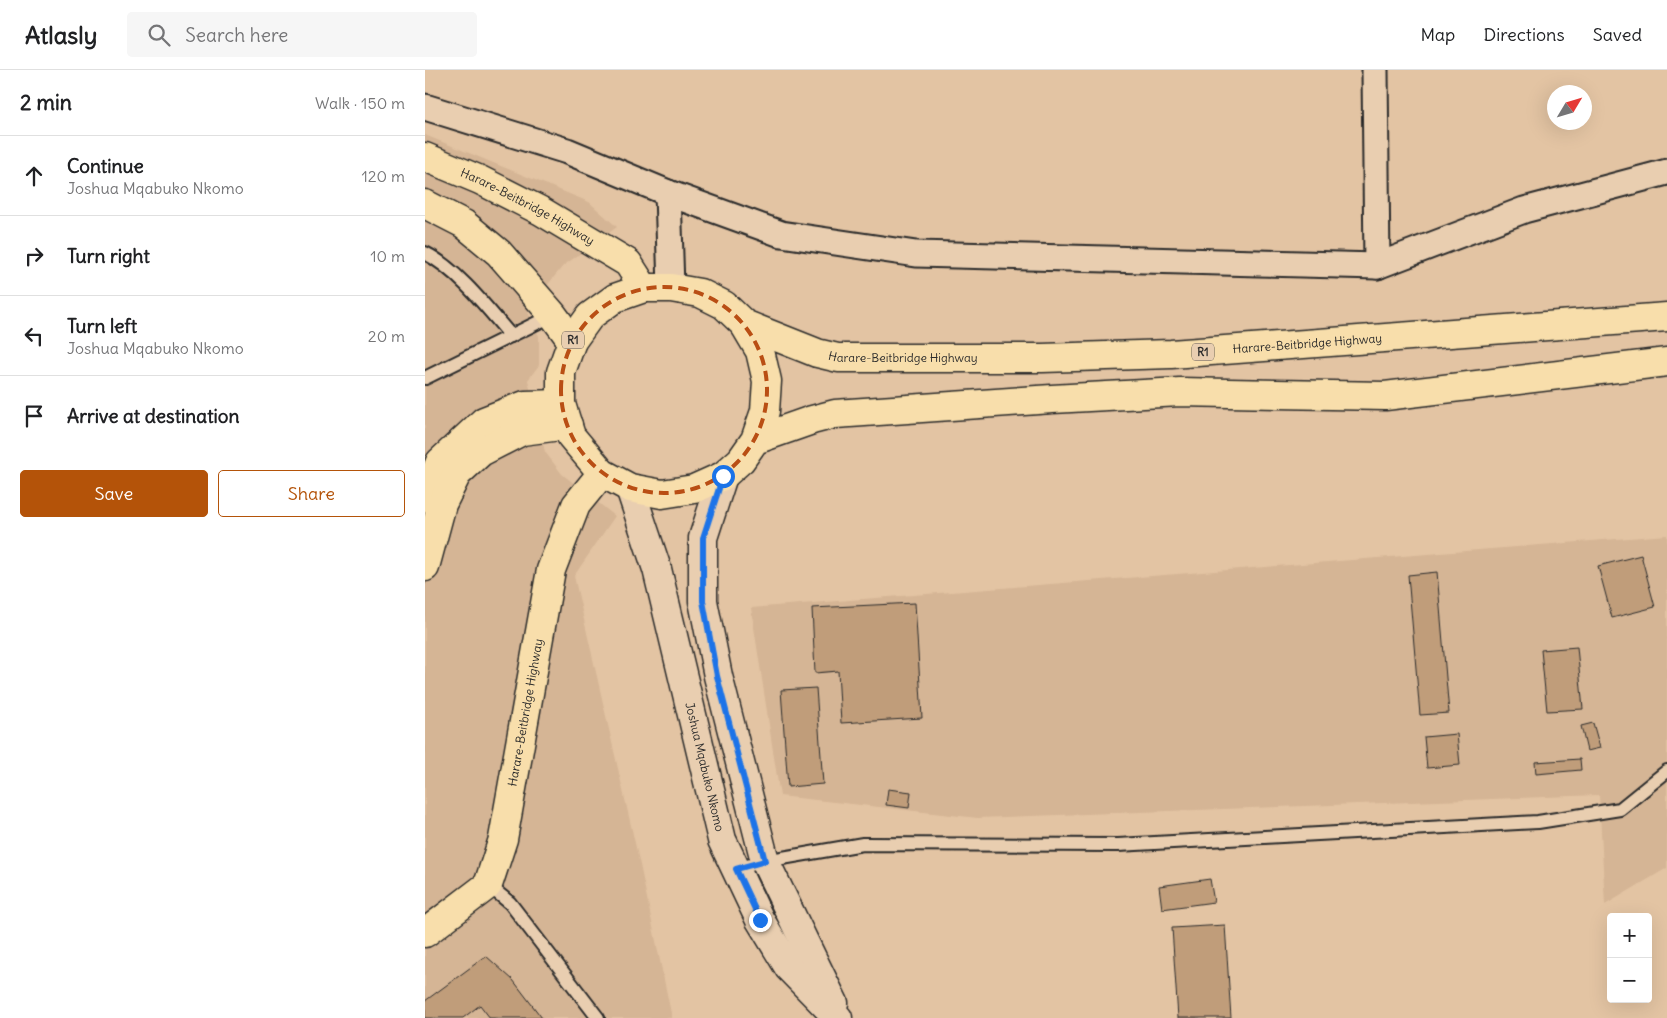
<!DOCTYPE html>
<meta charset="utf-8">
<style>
:root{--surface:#fff;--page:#f6f6f6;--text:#202124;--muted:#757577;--line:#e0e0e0;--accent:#b45309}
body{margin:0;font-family:Delius,sans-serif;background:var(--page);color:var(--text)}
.controls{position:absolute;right:15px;bottom:15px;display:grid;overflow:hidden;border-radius:5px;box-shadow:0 5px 20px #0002}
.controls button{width:45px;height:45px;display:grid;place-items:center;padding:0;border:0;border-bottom:1px solid var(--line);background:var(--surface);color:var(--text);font:25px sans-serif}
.compass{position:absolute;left:1122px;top:15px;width:45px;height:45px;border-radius:50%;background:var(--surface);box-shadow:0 5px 20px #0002;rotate:52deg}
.stop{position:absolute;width:15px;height:15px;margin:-11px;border:4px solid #1a73e8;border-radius:50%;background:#fff}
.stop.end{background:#1a73e8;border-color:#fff;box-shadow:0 1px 5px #0008}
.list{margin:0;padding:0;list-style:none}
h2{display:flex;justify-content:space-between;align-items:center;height:65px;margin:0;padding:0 20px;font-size:21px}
h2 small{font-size:16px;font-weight:400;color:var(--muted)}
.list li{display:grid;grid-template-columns:32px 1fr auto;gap:15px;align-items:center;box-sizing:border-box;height:80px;padding:0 20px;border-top:1px solid var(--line)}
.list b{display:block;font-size:19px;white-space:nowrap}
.list p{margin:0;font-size:16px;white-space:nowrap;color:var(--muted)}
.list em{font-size:16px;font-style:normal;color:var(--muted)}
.actions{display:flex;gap:10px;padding:15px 20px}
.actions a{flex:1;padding:11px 0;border:1px solid var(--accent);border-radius:5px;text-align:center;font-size:18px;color:var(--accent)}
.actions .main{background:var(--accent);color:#fff}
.icon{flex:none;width:28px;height:28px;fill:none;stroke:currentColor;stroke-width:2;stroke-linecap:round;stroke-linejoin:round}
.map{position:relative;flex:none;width:1242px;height:948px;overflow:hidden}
header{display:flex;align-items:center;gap:30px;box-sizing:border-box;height:70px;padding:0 25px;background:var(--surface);border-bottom:1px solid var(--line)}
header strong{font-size:24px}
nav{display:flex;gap:28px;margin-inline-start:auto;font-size:18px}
.search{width:350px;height:45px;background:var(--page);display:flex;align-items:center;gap:12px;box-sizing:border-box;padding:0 18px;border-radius:5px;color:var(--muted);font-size:19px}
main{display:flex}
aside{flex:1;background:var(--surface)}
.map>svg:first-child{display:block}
</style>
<header>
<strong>Atlasly</strong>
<div class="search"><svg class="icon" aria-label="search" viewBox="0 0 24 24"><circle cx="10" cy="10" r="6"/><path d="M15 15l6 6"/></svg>Search here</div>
<nav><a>Map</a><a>Directions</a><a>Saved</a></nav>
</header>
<main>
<aside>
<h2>2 min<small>Walk · 150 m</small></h2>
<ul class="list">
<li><svg class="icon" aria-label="ahead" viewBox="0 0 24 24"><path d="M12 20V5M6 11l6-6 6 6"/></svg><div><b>Continue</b><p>Joshua Mqabuko Nkomo</p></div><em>120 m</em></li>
<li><svg class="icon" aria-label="right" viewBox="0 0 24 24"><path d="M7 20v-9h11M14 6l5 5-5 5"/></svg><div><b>Turn right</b></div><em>10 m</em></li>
<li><svg class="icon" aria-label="left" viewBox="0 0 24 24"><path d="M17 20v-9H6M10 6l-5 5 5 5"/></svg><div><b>Turn left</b><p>Joshua Mqabuko Nkomo</p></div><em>20 m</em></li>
<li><svg class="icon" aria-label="arrive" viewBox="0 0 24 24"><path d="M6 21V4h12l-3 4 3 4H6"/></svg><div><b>Arrive at destination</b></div></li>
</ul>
<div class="actions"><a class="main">Save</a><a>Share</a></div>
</aside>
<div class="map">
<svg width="1242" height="948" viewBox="0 0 1242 948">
<rect width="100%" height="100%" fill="#e3c4a3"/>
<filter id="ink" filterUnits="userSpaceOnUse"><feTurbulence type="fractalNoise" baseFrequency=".02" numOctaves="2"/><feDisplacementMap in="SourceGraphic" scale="10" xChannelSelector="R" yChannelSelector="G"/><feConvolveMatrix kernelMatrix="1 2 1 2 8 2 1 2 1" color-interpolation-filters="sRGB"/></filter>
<g filter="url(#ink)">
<g fill="#d5b595">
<path d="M 0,65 L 164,132 L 192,157 L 138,196 L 102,240 L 114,266 L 114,295 L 103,310 L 120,382 L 137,404 L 190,446 L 149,506 L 215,795 L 247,948 L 0,948 Z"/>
<path d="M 1242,465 L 1242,798 L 1180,835 L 1174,725 L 553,748 L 355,726 L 326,538 Z"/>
</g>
<g fill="#c09d7a" stroke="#2b2b2b">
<path d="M 1216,485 L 1230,537 L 1187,548 L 1173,496 Z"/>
<path d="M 1012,502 L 1024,643 L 995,645 L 983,505 Z"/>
<path d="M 490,533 L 497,648 L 416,653 L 413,601 L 390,603 L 387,538 Z"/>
<path d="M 1152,577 L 1158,639 L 1122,641 L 1116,580 Z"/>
<path d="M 391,618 L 398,714 L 363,717 L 356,620 Z"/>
<path d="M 1168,653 L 1175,678 L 1162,681 L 1156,656 Z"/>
<path d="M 1032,664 L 1035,695 L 1002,698 L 999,667 Z"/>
<path d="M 1155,689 L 1156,700 L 1111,704 L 1110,692 Z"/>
<path d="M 463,719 L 486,722 L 484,738 L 461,735 Z"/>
<path d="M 785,809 L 789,832 L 737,839 L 734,816 Z"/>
<path d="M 800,855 L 806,948 L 753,948 L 747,858 Z"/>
<path d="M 61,886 L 88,910 L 117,948 L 65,948 L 55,935 L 38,948 L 0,948 L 0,931 Z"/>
</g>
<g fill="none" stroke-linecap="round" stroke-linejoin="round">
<g stroke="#2b2b2b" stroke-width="16">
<g id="lane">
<path d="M 0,183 C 32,199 63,239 86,266"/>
<path d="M 0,308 L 128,245"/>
<path d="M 311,799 L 340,791 L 438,774 L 693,775 L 1113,752 L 1195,739 L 1242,701"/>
<path d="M 63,815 L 85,833 L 173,948"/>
</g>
</g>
<g stroke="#2b2b2b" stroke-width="29">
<g id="street">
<path d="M 950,0 L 952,196"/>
<path d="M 0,37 L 142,81 L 243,123 L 356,164 L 491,184 L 952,196 L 1099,140 L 1242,102"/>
<path d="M 243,123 L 246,218"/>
</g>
</g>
<g stroke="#2b2b2b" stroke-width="31">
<g id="secondary">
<path d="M 298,406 L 278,468 L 278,531 L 293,606 L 340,791 L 409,933"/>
<path id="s1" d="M 205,418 L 232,499 L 297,770 L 335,850 L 364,898 L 413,948"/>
</g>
</g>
<g stroke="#2b2b2b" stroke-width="31">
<g id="highway">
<path id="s2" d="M 0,87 L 55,110 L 116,141 L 203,193 L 219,218"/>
<path d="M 0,134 L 39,154 L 74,183 L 128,245 L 147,271"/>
<path id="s3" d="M 319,254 L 392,283 L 413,288 L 617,288 L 746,284 L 1242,247"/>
<path d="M 330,370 L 340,341 L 342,311 L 335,281 L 319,254 L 299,235 L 275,223 L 246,218 L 219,218 L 190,228 L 165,246 L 147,271 L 136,302 L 136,334 L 146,366 L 177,403 L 205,418 L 237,424 L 269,419 L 298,406 L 316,390 L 330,370 L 387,350 L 410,344 L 627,329 L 755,322 L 960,326 L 1242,292"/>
<path d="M 0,428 L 15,392 L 59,351 L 100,335 L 136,334"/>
<path d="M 0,497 L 17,434 L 32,404 L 56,382 L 97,361 L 143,355"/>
<path id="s4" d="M 0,863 L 63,815 L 78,769 L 126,500 L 151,435 L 177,403"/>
</g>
</g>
<use href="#lane" stroke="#e9ceb0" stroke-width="12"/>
<use href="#street" stroke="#e9ceb0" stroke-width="25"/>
<use href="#secondary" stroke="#e9ceb0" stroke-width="28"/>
<use href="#highway" stroke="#f8deab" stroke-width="28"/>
</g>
</g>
<g fill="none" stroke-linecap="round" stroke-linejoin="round" filter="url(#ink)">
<path stroke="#1a73e8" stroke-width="6" d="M 298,406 L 278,468 L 278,531 L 292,606 L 340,791 L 311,799 L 335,850"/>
</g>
<path fill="none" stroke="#b94e14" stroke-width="4" stroke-dasharray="10 6" stroke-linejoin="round" d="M136 320a103 103 0 1 1 206 0a103 103 0 1 1-206 0Z"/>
<g text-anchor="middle" stroke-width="4" stroke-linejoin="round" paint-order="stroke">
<g fill="#e9ceb0" stroke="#645c53" stroke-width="1">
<rect x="137" y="261.5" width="22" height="17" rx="4"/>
<rect x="767" y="273.5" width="22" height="17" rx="4"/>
</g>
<g font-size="11" font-weight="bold" fill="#2b2b2b">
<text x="148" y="274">R1</text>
<text x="778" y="286">R1</text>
</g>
<g font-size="12" fill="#2b2b2b" stroke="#e9ceb0">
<text dy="4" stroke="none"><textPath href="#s2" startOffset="114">Harare-Beitbridge Highway</textPath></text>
<text dy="4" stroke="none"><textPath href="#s3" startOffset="570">Harare-Beitbridge Highway</textPath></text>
<text dy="4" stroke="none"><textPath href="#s3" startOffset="165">Harare-Beitbridge Highway</textPath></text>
<text dy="4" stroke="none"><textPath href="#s4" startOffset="256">Harare-Beitbridge Highway</textPath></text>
<text dy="4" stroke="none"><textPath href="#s1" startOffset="289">Joshua Mqabuko Nkomo</textPath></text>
</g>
</g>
</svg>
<div class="controls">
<button>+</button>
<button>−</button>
</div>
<svg class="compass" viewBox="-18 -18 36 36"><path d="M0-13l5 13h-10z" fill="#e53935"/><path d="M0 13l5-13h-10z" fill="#757577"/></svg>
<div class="stop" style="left:298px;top:406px"></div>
<div class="stop end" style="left:335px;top:850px"></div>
</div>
</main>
